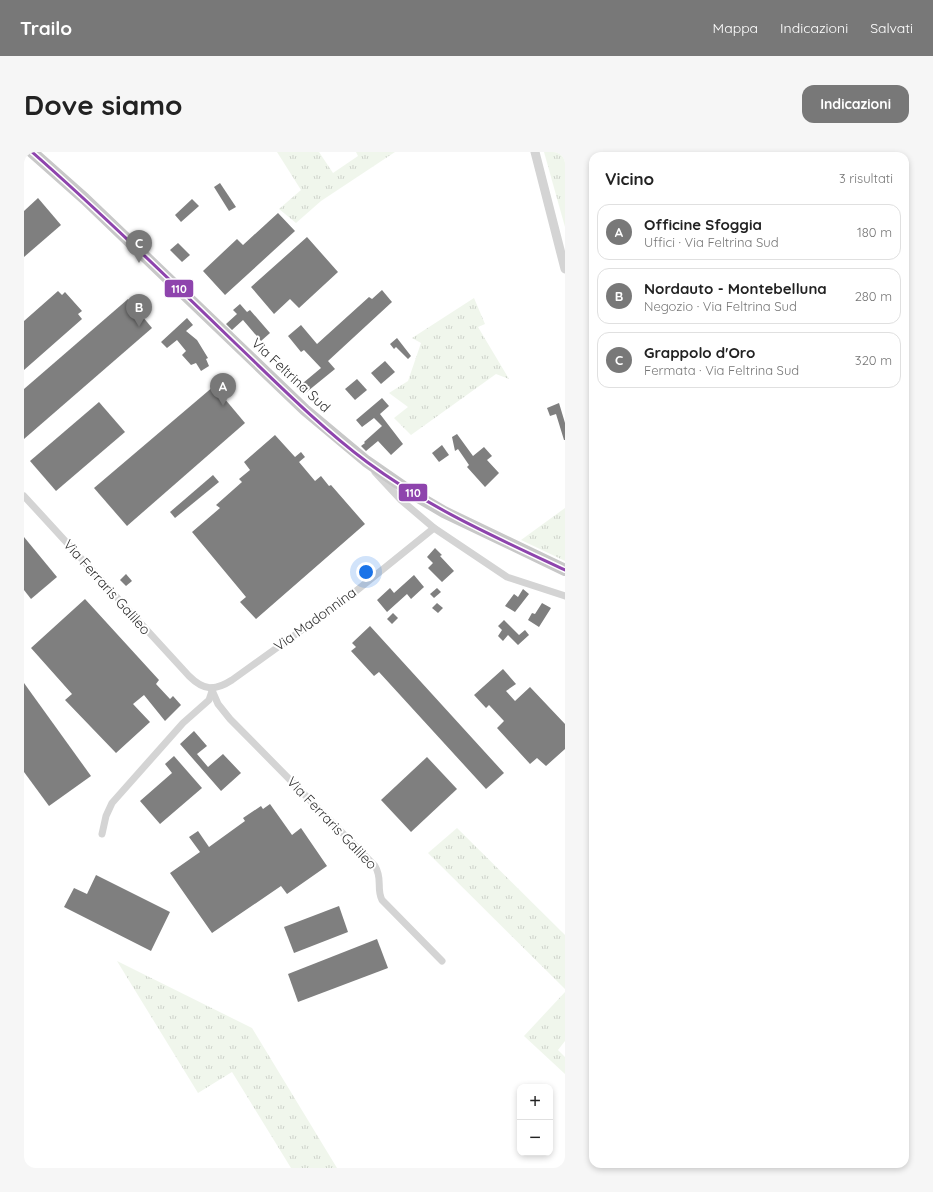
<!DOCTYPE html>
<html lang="it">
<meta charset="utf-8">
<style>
:root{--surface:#fff;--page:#f6f6f6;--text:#222;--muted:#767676;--line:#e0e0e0;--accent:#787878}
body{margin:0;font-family:Quicksand,sans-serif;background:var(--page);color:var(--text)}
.controls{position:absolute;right:12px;bottom:12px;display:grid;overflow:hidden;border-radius:8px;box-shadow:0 2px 6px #0003}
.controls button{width:36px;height:36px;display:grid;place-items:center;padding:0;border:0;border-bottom:1px solid var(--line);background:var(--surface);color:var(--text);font:20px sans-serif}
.you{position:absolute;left:342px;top:420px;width:14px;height:14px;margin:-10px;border:3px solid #fff;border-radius:50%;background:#1a73e8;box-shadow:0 0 0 6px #1a73e833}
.badge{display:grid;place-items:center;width:26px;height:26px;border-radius:50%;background:var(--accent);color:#fff;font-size:13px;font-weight:700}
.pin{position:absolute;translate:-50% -33px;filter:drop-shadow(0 1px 2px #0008)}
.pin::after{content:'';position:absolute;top:21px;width:14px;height:12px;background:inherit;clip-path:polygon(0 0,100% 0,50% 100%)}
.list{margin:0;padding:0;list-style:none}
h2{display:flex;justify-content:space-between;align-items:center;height:52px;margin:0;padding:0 16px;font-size:17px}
h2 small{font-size:13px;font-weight:400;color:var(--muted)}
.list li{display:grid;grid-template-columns:26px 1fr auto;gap:12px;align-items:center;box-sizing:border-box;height:56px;margin:0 8px 8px;padding:0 8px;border:1px solid var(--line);border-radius:12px}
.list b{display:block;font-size:15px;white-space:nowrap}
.list p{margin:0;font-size:13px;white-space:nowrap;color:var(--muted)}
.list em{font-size:13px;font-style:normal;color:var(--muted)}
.map{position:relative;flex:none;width:541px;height:1016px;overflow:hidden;border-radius:12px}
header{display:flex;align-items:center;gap:24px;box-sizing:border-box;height:56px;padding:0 20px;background:var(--accent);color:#fff}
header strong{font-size:19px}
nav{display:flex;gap:22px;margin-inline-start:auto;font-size:14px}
.intro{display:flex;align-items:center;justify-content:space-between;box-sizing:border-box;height:96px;padding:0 24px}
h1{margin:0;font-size:28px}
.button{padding:10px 18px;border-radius:12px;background:var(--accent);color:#fff;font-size:14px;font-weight:700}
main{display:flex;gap:24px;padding:0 24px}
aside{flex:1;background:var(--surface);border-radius:12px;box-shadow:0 2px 6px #0003}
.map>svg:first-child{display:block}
</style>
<header>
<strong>Trailo</strong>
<nav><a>Mappa</a><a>Indicazioni</a><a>Salvati</a></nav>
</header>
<div class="intro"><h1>Dove siamo</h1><a class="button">Indicazioni</a></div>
<main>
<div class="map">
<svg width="541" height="1016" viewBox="0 0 541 1016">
<defs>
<pattern id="grass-tufts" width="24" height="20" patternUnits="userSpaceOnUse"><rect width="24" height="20" fill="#f0f6ec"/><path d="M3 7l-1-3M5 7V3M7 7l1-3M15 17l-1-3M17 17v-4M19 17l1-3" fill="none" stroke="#ced3cb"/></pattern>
</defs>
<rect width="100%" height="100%" fill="#fff"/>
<g fill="url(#grass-tufts)">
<path d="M 253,0 L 295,0 L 309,21 L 334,4 L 332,0 L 371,0 L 297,49 L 272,71 L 255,57 L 277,38 Z"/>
<path d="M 520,0 L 541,0 L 541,75 Z"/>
<path d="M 450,146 L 461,172 L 454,175 L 485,227 L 472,222 L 387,283 L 370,266 L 384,255 L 365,241 L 384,229 L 397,191 L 388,186 Z"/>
<path d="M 541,356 L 541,409 L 497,388 Z"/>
<path d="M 433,676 L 541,783 L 541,837 L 404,701 Z"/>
<path d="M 93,809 L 228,876 L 313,1016 L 267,1016 L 208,920 L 174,941 Z"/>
<path d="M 541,840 L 541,889 L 534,898 L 541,905 L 541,922 L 500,884 Z"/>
</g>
<g fill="#7f7f7f">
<path d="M 196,31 L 212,55 L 205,59 L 190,35 Z"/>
<path d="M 14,46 L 37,73 L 0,105 L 0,59 Z"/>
<path d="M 168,47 L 175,54 L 157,70 L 151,63 Z"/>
<path d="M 254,61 L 271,79 L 201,143 L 179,119 L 213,87 L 219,93 Z"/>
<path d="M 283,85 L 314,120 L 275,156 L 266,147 L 250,162 L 227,135 Z"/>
<path d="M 154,91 L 166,103 L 158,110 L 146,98 Z"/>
<path d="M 358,138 L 368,150 L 304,209 L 311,217 L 279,243 L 274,237 L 280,232 L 279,231 L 297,216 L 280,198 L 277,200 L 264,184 L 277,173 L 293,192 L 345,145 L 348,147 Z"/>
<path d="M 34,139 L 38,143 L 41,140 L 58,159 L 54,162 L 58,167 L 0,218 L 0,169 Z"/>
<path d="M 104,147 L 128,176 L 0,287 L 0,237 Z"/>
<path d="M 216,152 L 223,160 L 226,158 L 246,181 L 237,189 L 219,168 L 208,178 L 202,172 L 213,162 L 209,158 Z"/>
<path d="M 163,166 L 169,173 L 162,179 L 173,188 L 184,206 L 182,207 L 185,214 L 177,219 L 172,211 L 167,213 L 158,203 L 162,199 L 153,188 L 143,196 L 137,190 Z"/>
<path d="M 373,186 L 387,204 L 384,207 L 372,195 L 370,197 L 366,192 Z"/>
<path d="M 361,209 L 371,220 L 357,232 L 347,221 Z"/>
<path d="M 333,227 L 343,238 L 331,248 L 321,237 Z"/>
<path d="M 190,234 L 221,271 L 103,374 L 70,336 Z"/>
<path d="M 358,246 L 365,254 L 356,262 L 379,292 L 367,303 L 354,289 L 342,299 L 337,294 L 341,291 L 340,290 L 358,274 L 350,266 L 338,275 L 332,268 Z"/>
<path d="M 75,250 L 101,280 L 32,339 L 6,309 Z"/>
<path d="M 535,251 L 541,271 L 541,288 L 540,288 L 532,262 L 526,264 L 523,256 Z"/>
<path d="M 433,282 L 449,304 L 460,295 L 468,304 L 463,308 L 475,321 L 461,335 L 443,315 L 445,313 L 434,297 L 431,299 L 428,285 Z"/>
<path d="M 251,283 L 271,305 L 277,300 L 281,305 L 275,310 L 291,329 L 297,324 L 305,334 L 307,333 L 341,372 L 232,467 L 216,450 L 222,445 L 168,380 L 196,356 L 192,353 L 218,330 L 215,327 L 226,318 L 220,310 Z"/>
<path d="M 418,293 L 425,303 L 415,310 L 408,301 Z"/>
<path d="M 189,323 L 195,330 L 151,366 L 146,360 Z"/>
<path d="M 0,385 L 33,425 L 7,447 L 0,438 Z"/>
<path d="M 411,396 L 418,403 L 416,404 L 430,419 L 418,430 L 404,416 L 409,411 L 403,405 Z"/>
<path d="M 102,422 L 108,429 L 102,434 L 96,428 Z"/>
<path d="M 390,423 L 400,435 L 387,447 L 383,442 L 363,460 L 353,448 L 366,436 L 370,441 Z"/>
<path d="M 413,436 L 417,440 L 410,446 L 406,442 Z"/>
<path d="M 499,437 L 505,442 L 491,460 L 481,454 L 490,442 L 494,445 Z"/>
<path d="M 61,447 L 135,528 L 132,532 L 146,547 L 149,544 L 157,553 L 141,569 L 120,543 L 109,552 L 126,570 L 92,601 L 41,548 L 48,542 L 7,496 Z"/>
<path d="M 413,451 L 419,456 L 414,461 L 408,456 Z"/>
<path d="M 518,451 L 527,456 L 515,475 L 504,468 L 508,461 L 511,462 Z"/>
<path d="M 369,461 L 374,466 L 368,472 L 363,467 Z"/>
<path d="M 480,468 L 495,483 L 501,478 L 505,483 L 494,493 L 484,483 L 479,489 L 474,484 L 478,478 L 474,474 Z"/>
<path d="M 346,474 L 480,621 L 462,637 L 355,520 L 350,524 L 327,499 L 332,495 L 328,491 Z"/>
<path d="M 479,517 L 492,532 L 482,539 L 491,549 L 506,535 L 541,572 L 541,597 L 522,614 L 513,606 L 506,612 L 473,576 L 480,569 L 465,553 L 462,556 L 450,543 Z"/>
<path d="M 0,531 L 67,624 L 25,654 L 0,620 Z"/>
<path d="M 170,579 L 183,594 L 173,602 L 184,615 L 199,602 L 217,621 L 197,639 L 156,592 Z"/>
<path d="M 150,604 L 178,636 L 136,672 L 116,649 L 148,621 L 141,612 Z"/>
<path d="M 403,605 L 433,637 L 387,680 L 357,648 Z"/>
<path d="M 246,652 L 268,683 L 277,676 L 303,714 L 263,742 L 257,734 L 188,781 L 146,721 L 176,700 L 165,685 L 174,679 L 185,695 L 221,669 L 219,666 L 237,654 L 239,657 Z"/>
<path d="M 72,723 L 146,760 L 127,799 L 40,755 L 50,736 L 63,742 Z"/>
<path d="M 315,754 L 324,780 L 270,801 L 260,775 Z"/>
<path d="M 353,787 L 364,816 L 274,850 L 264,822 Z"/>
</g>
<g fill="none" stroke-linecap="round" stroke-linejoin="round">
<g stroke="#d4d4d4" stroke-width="7">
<path d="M 351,320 L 377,348 L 410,376 L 483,425 L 541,444"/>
<path d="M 0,344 L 165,524 C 180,539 191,539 208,528 L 332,439 L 410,376"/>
<path d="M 187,536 L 194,552 L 206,567 L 351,714 C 359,727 352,736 358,748 L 418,809"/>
<path d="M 78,682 L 82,664 L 88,651 L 159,571 L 185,548 L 188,539"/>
</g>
<path stroke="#d4d4d4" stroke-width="9" d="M 511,0 L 541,117"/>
<path stroke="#c8c8c8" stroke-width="12" d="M 8,0 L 61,47 L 281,258 L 342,309 L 391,343 L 420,360 L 541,418"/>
<g stroke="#fff" stroke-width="6">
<path id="bus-1" d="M 8,0 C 77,61 144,126 210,190 C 253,231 295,274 343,310 C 405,356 471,385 541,418"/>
</g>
<use href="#bus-1" stroke="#8e44ad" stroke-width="3"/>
</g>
<g text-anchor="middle" stroke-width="4" stroke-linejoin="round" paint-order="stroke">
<g font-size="14" fill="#303030" stroke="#fff">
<text transform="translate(267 223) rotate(43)" y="5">Via Feltrina Sud</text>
<text transform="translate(83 435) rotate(48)" y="5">Via Ferraris Galileo</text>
<text transform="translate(291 467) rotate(-36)" y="5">Via Madonnina</text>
<text transform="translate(308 671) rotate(46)" y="5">Via Ferraris Galileo</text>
</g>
</g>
<g stroke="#fff" stroke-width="1.5">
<rect x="140" y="127" width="30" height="19" rx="4" fill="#8e44ad"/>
<rect x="374" y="331" width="30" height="19" rx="4" fill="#8e44ad"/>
</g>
<g font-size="11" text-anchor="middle" font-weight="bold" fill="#fff">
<text x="155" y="141">110</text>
<text x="389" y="345">110</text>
</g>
</svg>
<div class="controls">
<button>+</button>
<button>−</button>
</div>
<div class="you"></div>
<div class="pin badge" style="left:199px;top:254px">A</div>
<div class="pin badge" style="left:115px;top:175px">B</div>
<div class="pin badge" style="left:115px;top:111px">C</div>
</div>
<aside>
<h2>Vicino<small>3 risultati</small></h2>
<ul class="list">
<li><span class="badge">A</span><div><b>Officine Sfoggia</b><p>Uffici · Via Feltrina Sud</p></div><em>180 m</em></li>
<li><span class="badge">B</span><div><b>Nordauto - Montebelluna</b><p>Negozio · Via Feltrina Sud</p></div><em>280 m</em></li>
<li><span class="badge">C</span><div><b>Grappolo d'Oro</b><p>Fermata · Via Feltrina Sud</p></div><em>320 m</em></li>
</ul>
</aside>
</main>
